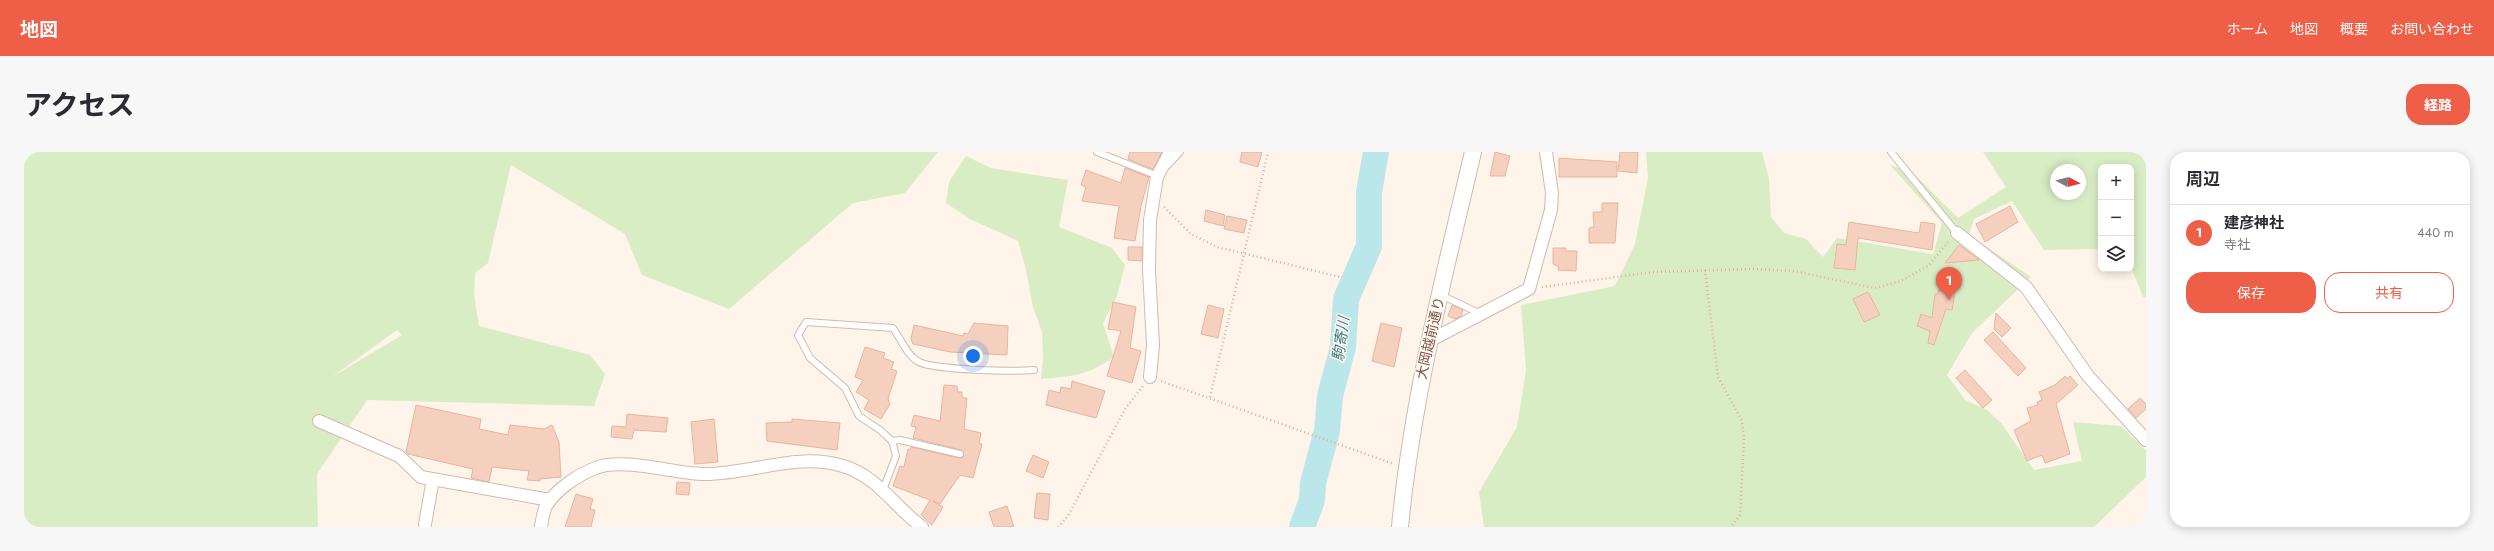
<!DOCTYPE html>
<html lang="ja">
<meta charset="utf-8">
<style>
:root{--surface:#fff;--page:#f7f7f7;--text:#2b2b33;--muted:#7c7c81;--line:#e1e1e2;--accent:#ef5e47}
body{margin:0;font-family:Jost,"Noto Sans JP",sans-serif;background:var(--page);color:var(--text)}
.controls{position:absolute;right:12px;top:12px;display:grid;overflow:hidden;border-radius:8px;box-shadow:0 2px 10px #0003}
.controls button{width:36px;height:36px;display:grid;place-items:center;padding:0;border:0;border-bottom:1px solid var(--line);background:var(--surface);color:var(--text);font:20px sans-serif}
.compass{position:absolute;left:2026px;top:12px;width:36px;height:36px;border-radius:50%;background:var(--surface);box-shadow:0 2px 10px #0003;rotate:97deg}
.you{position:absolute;left:949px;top:204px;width:14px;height:14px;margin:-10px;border:3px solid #fff;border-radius:50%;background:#1a73e8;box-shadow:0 0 0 6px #1a73e833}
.badge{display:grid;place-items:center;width:26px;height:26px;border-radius:50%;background:var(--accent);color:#fff;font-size:13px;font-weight:700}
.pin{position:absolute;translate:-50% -33px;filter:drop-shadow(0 1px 2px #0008)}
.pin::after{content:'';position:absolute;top:21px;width:14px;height:12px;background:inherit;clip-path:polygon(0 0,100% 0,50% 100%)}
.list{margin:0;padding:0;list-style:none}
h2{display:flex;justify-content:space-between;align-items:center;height:52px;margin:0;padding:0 16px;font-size:17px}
h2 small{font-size:13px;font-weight:400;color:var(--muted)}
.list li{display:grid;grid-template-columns:26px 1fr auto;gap:12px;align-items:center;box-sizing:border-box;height:56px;padding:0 16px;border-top:1px solid var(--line)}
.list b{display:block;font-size:15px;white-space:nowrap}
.list p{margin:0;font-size:13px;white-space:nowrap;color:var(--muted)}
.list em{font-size:13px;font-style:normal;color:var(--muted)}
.actions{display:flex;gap:8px;padding:12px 16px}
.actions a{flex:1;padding:9px 0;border:1px solid var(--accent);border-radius:16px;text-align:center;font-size:14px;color:var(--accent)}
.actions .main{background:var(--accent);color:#fff}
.icon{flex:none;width:22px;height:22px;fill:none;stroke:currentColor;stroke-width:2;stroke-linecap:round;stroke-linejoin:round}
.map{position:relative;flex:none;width:2122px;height:375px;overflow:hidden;border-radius:16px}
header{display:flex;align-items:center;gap:24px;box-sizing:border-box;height:56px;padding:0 20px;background:var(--accent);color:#fff}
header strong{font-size:19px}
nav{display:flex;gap:22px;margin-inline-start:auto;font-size:14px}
.intro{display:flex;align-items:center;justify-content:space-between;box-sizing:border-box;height:96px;padding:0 24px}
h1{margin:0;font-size:28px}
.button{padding:10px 18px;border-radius:16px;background:var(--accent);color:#fff;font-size:14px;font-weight:700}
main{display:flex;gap:24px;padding:0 24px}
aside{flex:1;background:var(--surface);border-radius:16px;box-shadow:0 2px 10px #0003}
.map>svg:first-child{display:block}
</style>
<header>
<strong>地図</strong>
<nav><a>ホーム</a><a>地図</a><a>概要</a><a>お問い合わせ</a></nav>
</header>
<div class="intro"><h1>アクセス</h1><a class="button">経路</a></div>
<main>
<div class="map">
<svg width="2122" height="375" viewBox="0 0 2122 375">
<rect width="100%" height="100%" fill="#fef4e9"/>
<g fill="#d9edc5" fill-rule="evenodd">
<path d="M 0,0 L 914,0 L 881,41 L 829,51 L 705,157 L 618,123 L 601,82 L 487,13 L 464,111 L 451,121 L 450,142 L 455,174 L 566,203 L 581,222 L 570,254 L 343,248 L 293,322 L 294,375 L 0,375 ZM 373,178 L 378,183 L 308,225 Z"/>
<path d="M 1622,0 L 1738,0 L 1745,26 L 1747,65 L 1760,81 L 1782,87 L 1799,105 L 1813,86 L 1909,102 L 1918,71 L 1866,13 L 1890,22 L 1934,66 L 1982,35 L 1959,0 L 2122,0 L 2122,146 L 2119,145 L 2107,115 L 2107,15 L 2077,15 L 2077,97 L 2020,98 L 1988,49 L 1950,67 L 1945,83 L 2007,125 L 1948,181 L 1923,223 L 1941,248 L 1963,258 L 1977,271 L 2010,318 L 2058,309 L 2049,270 L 2097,274 L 2122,298 L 2122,325 L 2070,375 L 1460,375 L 1455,340 L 1493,275 L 1502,218 L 1497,153 L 1591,134 L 1611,92 L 1624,26 ZM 2032,18 L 2056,18 L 2056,42 L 2032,42 Z"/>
<path d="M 942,4 L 967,16 L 1044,28 L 1035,75 L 1088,96 L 1101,113 L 1093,144 L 1079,171 L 1090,205 C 1063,224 1049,224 1017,227 L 1019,207 L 1018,180 L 1009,155 L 1002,118 L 994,89 L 946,67 L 922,51 L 925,30 Z"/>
</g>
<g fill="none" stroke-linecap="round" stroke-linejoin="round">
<path stroke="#bbe7ea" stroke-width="26" d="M 1278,375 L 1288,348 L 1289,331 L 1303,279 L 1306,244 L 1319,195 L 1322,147 L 1345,94 L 1345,40 L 1352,0"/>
</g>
<g fill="#f5d0bf" stroke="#e9b49e">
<path d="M 1106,0 L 1138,0 L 1129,17 L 1104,7 Z"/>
<path d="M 1218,0 L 1238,0 L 1234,15 L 1216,10 Z"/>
<path d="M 1471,0 L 1486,4 L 1481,24 L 1466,24 Z"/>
<path d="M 1596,0 L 1614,0 L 1613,21 L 1594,19 Z"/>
<path d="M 1535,6 L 1593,10 L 1593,25 L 1535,25 Z"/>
<path d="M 1101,16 L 1125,25 L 1117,54 L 1111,89 L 1090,86 L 1095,54 L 1058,49 L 1062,35 L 1057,33 L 1062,18 L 1097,31 Z"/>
<path d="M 1578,51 L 1594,51 L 1591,91 L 1565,91 L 1565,76 L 1570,75 L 1569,60 L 1578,60 Z"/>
<path d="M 1986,54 L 1994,70 L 1961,90 L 1952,72 Z"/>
<path d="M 1182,58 L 1201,63 L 1199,74 L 1180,69 Z"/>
<path d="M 1203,64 L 1223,68 L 1220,81 L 1200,77 Z"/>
<path d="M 1825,70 L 1895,81 L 1897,70 L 1911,72 L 1908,98 L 1834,86 L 1831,118 L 1810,116 L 1813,92 L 1822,93 Z"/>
<path d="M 1935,93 L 1955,108 L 1921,111 Z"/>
<path d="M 1104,95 L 1118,95 L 1118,109 L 1104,108 Z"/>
<path d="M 1529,96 L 1542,96 L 1541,99 L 1553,99 L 1552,119 L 1534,118 L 1535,115 L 1529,112 Z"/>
<path d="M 1915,138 L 1931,140 L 1928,158 L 1922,157 L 1910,193 L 1904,191 L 1906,179 L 1893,174 L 1897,162 L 1908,166 L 1911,142 L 1914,142 Z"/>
<path d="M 1844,140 L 1856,163 L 1840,170 L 1829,147 Z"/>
<path d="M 1089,150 L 1112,155 L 1106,196 L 1117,199 L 1108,231 L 1083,224 L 1097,179 L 1084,177 Z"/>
<path d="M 1184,153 L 1200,157 L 1194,186 L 1177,182 Z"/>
<path d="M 1428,153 L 1439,158 L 1437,164 L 1431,167 L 1424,164 Z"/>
<path d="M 1972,161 L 1987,176 L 1978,185 L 1970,177 Z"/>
<path d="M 950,171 L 984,174 L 983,203 L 926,200 L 889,192 L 887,187 L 890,173 L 939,184 L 940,181 L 944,182 Z"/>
<path d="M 1357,171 L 1378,176 L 1370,215 L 1348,209 Z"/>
<path d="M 1969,180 L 2002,216 L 1994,224 L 1960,188 Z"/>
<path d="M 841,195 L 861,201 L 859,206 L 870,210 L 867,217 L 873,219 L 864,247 L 866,252 L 857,267 L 840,257 L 845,248 L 832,240 L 839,228 L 831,225 Z"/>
<path d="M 1941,218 L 1968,248 L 1959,256 L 1932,226 Z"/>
<path d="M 2041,224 L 2043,227 L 2046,224 L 2054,233 L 2032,252 L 2046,302 L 2021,311 L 2018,303 L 2003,309 L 1990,278 L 2007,269 L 2003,256 L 2014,253 L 2013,250 L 2018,248 L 2015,240 L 2031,233 Z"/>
<path d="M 1048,229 L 1081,239 L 1072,266 L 1022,253 L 1025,238 L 1036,241 L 1037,235 L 1047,237 Z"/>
<path d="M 920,233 L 933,234 L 934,240 L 938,240 L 938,246 L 943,246 L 940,277 L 957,281 L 955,291 L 958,292 L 949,326 L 936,323 L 916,352 L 909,349 L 919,355 L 908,373 L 897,363 L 906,348 L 869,334 L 876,314 L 880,315 L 884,297 L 886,298 L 887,295 L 935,306 L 940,303 L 937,298 L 889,286 L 892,275 L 887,274 L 890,263 L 916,269 Z"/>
<path d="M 2116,246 L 2122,252 L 2122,257 L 2112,266 L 2104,257 Z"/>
<path d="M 392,253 L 457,267 L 455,277 L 484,283 L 486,273 L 520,277 L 528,273 L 535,290 L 537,325 L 516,327 L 516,329 L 503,328 L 505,319 L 468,315 L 465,330 L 447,326 L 449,317 L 384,302 L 382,300 Z"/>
<path d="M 603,262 L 644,266 L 642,280 L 610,278 L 608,287 L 587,285 L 588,274 L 602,275 Z"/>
<path d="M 690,267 L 694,310 L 671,312 L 667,270 Z"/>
<path d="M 768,267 L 816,271 L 813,298 L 743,289 L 742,271 L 768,270 Z"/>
<path d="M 1009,303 L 1025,310 L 1019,326 L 1002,319 Z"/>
<path d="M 653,330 L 666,331 L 665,343 L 652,342 Z"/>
<path d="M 1013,341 L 1026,342 L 1024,368 L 1010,366 Z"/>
<path d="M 552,342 L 569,347 L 566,357 L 571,358 L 567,375 L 541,375 Z"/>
<path d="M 983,354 L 990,375 L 970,375 L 965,360 Z"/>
</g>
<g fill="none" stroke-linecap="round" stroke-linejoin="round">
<g stroke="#d2baad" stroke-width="8">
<g id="service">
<path d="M 1073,0 L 1134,24"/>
<path d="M 1867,0 L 1933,81"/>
<path d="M 1143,14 L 1156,0"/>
<path d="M 1417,143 L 1457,162"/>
<path d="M 868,289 L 876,288 L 936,302"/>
<path d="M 859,338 L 872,304 L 868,289 L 856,278 L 835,264 L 821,236 L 786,206 L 774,183 L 782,170 L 869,176 C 876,186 884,205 895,210 C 912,218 989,220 1010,218"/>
</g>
</g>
<g stroke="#d2baad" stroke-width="14">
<g id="minor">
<path d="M 1933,81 L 2002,135 L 2064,224 L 2122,288"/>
<path d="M 1405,189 L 1505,137 L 1527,58 L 1528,41 L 1522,0"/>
<path d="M 1126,225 L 1129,193 L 1125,118 L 1126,68 L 1133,25 L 1146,0"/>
<path d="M 295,269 L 375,304 L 397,325 L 526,348"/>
<path d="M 401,372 L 409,327"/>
<path d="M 517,375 C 518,369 519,360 522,354 C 531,338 555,322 572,316 C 598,305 652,322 681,322 C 728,322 772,300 819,314 C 853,324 871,355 898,375"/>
</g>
</g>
<g stroke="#d2baad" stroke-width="18">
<path id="tertiary" d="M 1376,375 C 1388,248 1420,124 1449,0"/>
</g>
<g stroke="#dbb2a1" stroke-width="2.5" stroke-dasharray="1 3" stroke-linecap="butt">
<path d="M 1140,55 L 1167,82 L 1193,95 L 1316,125"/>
<path d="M 1681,118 L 1694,225 L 1718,269 L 1720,286 L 1716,363 L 1707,375"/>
<path d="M 1518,135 L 1629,120 L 1728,117 L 1770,119 L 1850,136 L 1877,129 L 1904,114 L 1924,90"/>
<path d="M 1137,229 L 1370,312"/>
<path d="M 1186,245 L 1244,0"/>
<path d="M 1034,375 L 1044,364 L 1101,257 L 1119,234"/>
</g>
<use href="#service" stroke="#fff" stroke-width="6"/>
<use href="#minor" stroke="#fff" stroke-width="12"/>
<use href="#tertiary" stroke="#fff" stroke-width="16"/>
</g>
<g text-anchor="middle" stroke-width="3" stroke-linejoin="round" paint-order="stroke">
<g font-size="14" fill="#7b574a" stroke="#fff8f1">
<text transform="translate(1406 186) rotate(-77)" y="5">大岡越前通り</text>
</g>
<g font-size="15" font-style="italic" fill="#3c7c81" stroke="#fff8f1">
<text transform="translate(1317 187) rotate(-82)" y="5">駒寄川</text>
</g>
</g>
</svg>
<div class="controls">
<button>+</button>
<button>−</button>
<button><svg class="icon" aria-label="layers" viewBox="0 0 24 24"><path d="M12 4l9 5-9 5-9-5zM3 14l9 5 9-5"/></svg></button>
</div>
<svg class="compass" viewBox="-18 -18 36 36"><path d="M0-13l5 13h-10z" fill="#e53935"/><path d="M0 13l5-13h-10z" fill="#7c7c81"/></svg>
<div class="you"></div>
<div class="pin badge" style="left:1925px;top:148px">1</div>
</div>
<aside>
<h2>周辺<small></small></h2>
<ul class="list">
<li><span class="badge">1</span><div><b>建彦神社</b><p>寺社</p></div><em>440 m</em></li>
</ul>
<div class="actions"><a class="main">保存</a><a>共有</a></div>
</aside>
</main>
